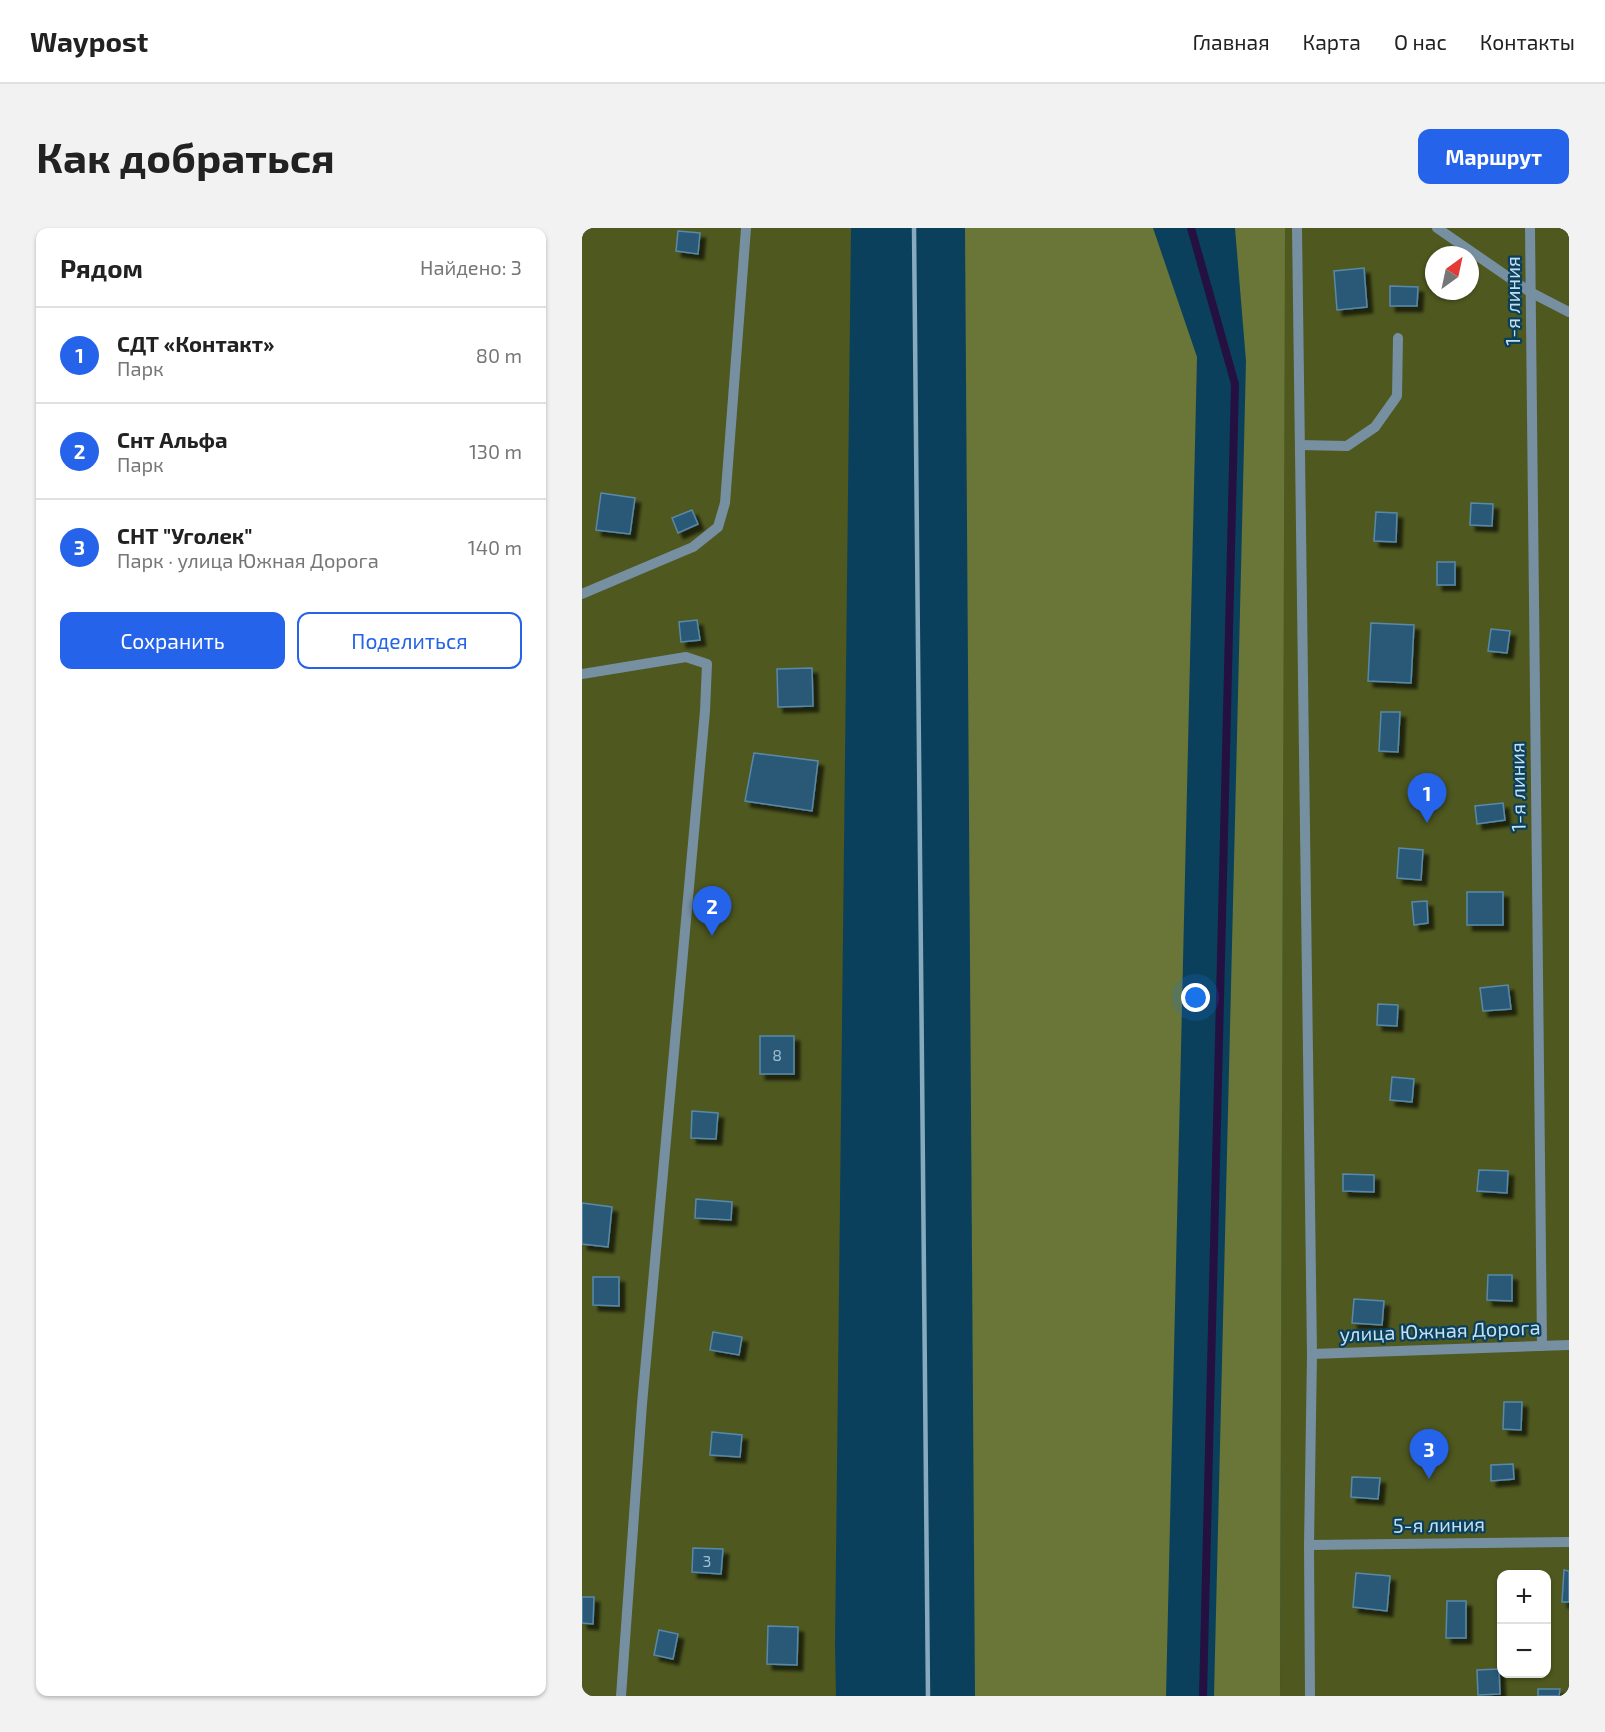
<!DOCTYPE html>
<html lang="ru">
<meta charset="utf-8">
<style>
:root{--surface:#fff;--page:#f2f2f2;--text:#222;--muted:#767676;--line:#e0e0e0;--accent:#2563eb}
body{margin:0;font-family:"Exo 2",sans-serif;background:var(--page);color:var(--text)}
.controls{position:absolute;right:18px;bottom:18px;display:grid;overflow:hidden;border-radius:12px;box-shadow:0 2px 4px #0004}
.controls button{width:54px;height:54px;display:grid;place-items:center;padding:0;border:0;border-bottom:2px solid var(--line);background:var(--surface);color:var(--text);font:30px sans-serif}
.compass{position:absolute;left:843px;top:18px;width:54px;height:54px;border-radius:50%;background:var(--surface);box-shadow:0 2px 4px #0004;rotate:33deg}
.you{position:absolute;left:614px;top:770px;width:21px;height:21px;margin:-15px;border:4px solid #fff;border-radius:50%;background:#1a73e8;box-shadow:0 0 0 9px #1a73e833}
.badge{display:grid;place-items:center;width:39px;height:39px;border-radius:50%;background:var(--accent);color:#fff;font-size:20px;font-weight:700}
.pin{position:absolute;translate:-50% -50px;filter:drop-shadow(0 2px 3px #0008)}
.pin::after{content:'';position:absolute;top:32px;width:21px;height:18px;background:inherit;clip-path:polygon(0 0,100% 0,50% 100%)}
.list{margin:0;padding:0;list-style:none}
h2{display:flex;justify-content:space-between;align-items:center;height:78px;margin:0;padding:0 24px;font-size:26px}
h2 small{font-size:20px;font-weight:400;color:var(--muted)}
.list li{display:grid;grid-template-columns:39px 1fr auto;gap:18px;align-items:center;box-sizing:border-box;height:96px;padding:0 24px;border-top:2px solid var(--line)}
.list b{display:block;font-size:22px;white-space:nowrap}
.list p{margin:0;font-size:20px;white-space:nowrap;color:var(--muted)}
.list em{font-size:20px;font-style:normal;color:var(--muted)}
.actions{display:flex;gap:12px;padding:18px 24px}
.actions a{flex:1;padding:14px 0;border:2px solid var(--accent);border-radius:12px;text-align:center;font-size:21px;color:var(--accent)}
.actions .main{background:var(--accent);color:#fff}
.map{position:relative;flex:none;width:987px;height:1468px;overflow:hidden;border-radius:12px}
header{display:flex;align-items:center;gap:36px;box-sizing:border-box;height:84px;padding:0 30px;background:var(--surface);border-bottom:2px solid var(--line)}
header strong{font-size:28px}
nav{display:flex;gap:33px;margin-inline-start:auto;font-size:21px}
.intro{display:flex;align-items:center;justify-content:space-between;box-sizing:border-box;height:144px;padding:0 36px}
h1{margin:0;font-size:42px}
.button{padding:15px 27px;border-radius:12px;background:var(--accent);color:#fff;font-size:21px;font-weight:700}
main{display:flex;gap:36px;padding:0 36px}
aside{flex:1;background:var(--surface);border-radius:12px;box-shadow:0 2px 4px #0004}
.map>svg:first-child{display:block}
</style>
<header>
<strong>Waypost</strong>
<nav><a>Главная</a><a>Карта</a><a>О нас</a><a>Контакты</a></nav>
</header>
<div class="intro"><h1>Как добраться</h1><a class="button">Маршрут</a></div>
<main>
<aside>
<h2>Рядом<small>Найдено: 3</small></h2>
<ul class="list">
<li><span class="badge">1</span><div><b>СДТ «Контакт»</b><p>Парк</p></div><em>80 m</em></li>
<li><span class="badge">2</span><div><b>Снт Альфа</b><p>Парк</p></div><em>130 m</em></li>
<li><span class="badge">3</span><div><b>СНТ &quot;Уголек&quot;</b><p>Парк · улица Южная Дорога</p></div><em>140 m</em></li>
</ul>
<div class="actions"><a class="main">Сохранить</a><a>Поделиться</a></div>
</aside>
<div class="map">
<svg width="987" height="1468" viewBox="0 0 987 1468">
<defs>
<filter id="shadow"><feDropShadow dx="5.5" dy="5.5" stdDeviation="1.5" flood-color="#0009"/></filter>
</defs>
<rect width="100%" height="100%" fill="#0b405c"/>
<g fill="#4e581f" fill-rule="evenodd">
<path d="M 0,0 L 269,0 L 253,1416 L 254,1468 L 0,1468 Z"/>
<path d="M 693,0 L 987,0 L 987,1468 L 698,1468 L 701,509 ZM 852,27 L 888,27 L 888,63 L 852,63 ZM 920,1346 L 964,1346 L 964,1446 L 920,1446 Z"/>
</g>
<g fill="#6a7637">
<path d="M 383,0 L 571,0 L 615,129 L 584,1468 L 393,1468 Z"/>
<path d="M 653,0 L 703,0 L 698,1468 L 632,1468 L 664,133 Z"/>
</g>
<g fill="none" stroke-linecap="round" stroke-linejoin="round">
<path stroke="#241041" stroke-width="8" d="M 609,0 L 653,156 L 621,1468"/>
</g>
<g fill="#295977" stroke="#5889a9" stroke-width="1.5" filter="url(#shadow)">
<path d="M 96,3 L 118,5 L 116,26 L 94,23 Z"/>
<path d="M 782,40 L 785,79 L 755,82 L 752,43 Z"/>
<path d="M 808,58 L 836,59 L 835,78 L 808,78 Z"/>
<path d="M 19,265 L 53,270 L 48,306 L 14,302 Z"/>
<path d="M 889,275 L 911,276 L 910,298 L 888,297 Z"/>
<path d="M 110,282 L 116,296 L 96,305 L 90,290 Z"/>
<path d="M 794,284 L 815,285 L 814,314 L 792,313 Z"/>
<rect x="855" y="334" width="18" height="23"/>
<path d="M 115,392 L 118,412 L 99,414 L 97,394 Z"/>
<path d="M 789,395 L 832,397 L 829,455 L 786,453 Z"/>
<path d="M 909,401 L 928,403 L 925,425 L 906,423 Z"/>
<path d="M 230,440 L 231,478 L 196,479 L 195,441 Z"/>
<path d="M 799,484 L 818,484 L 816,524 L 797,523 Z"/>
<path d="M 172,525 L 236,533 L 230,583 L 163,573 Z"/>
<path d="M 921,575 L 923,592 L 895,596 L 893,578 Z"/>
<path d="M 817,620 L 841,622 L 839,652 L 815,650 Z"/>
<rect x="885" y="664" width="36" height="33"/>
<path d="M 845,673 L 846,695 L 832,697 L 830,674 Z"/>
<path d="M 926,757 L 929,781 L 901,783 L 898,760 Z"/>
<path d="M 796,776 L 816,777 L 815,798 L 795,797 Z"/>
<rect x="178" y="808" width="34" height="38"/>
<path d="M 810,849 L 832,851 L 830,874 L 808,872 Z"/>
<path d="M 110,883 L 136,885 L 134,911 L 109,910 Z"/>
<path d="M 897,942 L 926,943 L 925,965 L 895,963 Z"/>
<path d="M 761,946 L 792,947 L 792,964 L 761,963 Z"/>
<path d="M 114,971 L 150,974 L 149,992 L 113,990 Z"/>
<path d="M 0,975 L 30,979 L 26,1019 L 0,1016 Z"/>
<path d="M 906,1047 L 930,1047 L 930,1073 L 905,1072 Z"/>
<path d="M 11,1049 L 37,1049 L 37,1078 L 11,1077 Z"/>
<path d="M 772,1071 L 802,1073 L 800,1097 L 770,1095 Z"/>
<path d="M 131,1104 L 160,1109 L 157,1127 L 128,1122 Z"/>
<path d="M 922,1174 L 940,1174 L 939,1202 L 921,1201 Z"/>
<path d="M 130,1204 L 160,1207 L 158,1229 L 128,1227 Z"/>
<path d="M 931,1236 L 932,1251 L 909,1253 L 909,1237 Z"/>
<path d="M 770,1249 L 798,1250 L 796,1271 L 769,1269 Z"/>
<path d="M 111,1320 L 141,1321 L 139,1346 L 110,1344 Z"/>
<path d="M 982,1342 L 987,1343 L 987,1374 L 980,1374 Z"/>
<path d="M 774,1345 L 808,1348 L 805,1383 L 771,1379 Z"/>
<path d="M 0,1369 L 12,1369 L 11,1396 L 0,1395 Z"/>
<path d="M 865,1373 L 884,1373 L 884,1410 L 864,1410 Z"/>
<path d="M 186,1398 L 216,1399 L 215,1437 L 185,1436 Z"/>
<path d="M 77,1402 L 96,1406 L 91,1431 L 72,1427 Z"/>
<path d="M 917,1441 L 918,1466 L 896,1467 L 895,1442 Z"/>
<path d="M 956,1461 L 978,1461 L 977,1468 L 956,1468 Z"/>
</g>
<g fill="none" stroke-linecap="round" stroke-linejoin="round">
<g stroke="#768fa1" stroke-width="10">
<path d="M 715,0 L 730,1126 L 727,1317 L 728,1468"/>
<path d="M 855,0 L 948,64 L 987,84"/>
<path d="M 948,0 L 960,1118"/>
<path d="M 718,217 L 765,218 L 793,199 L 815,168 L 816,110"/>
<path d="M 0,366 L 111,319 L 136,299 L 143,275 L 164,0"/>
<path d="M 0,446 L 104,429 L 125,436 L 123,483 L 60,1176 L 39,1468"/>
<path d="M 730,1126 L 987,1117"/>
<path d="M 727,1317 L 987,1314"/>
</g>
<path stroke="#87aabe" stroke-width="4.5" d="M 332,0 L 346,1468"/>
</g>
<g text-anchor="middle" stroke-width="4.5" stroke-linejoin="round" paint-order="stroke">
<g font-size="16" fill="#9fbed2">
<text x="195" y="833">8</text>
<text x="125" y="1339">3</text>
</g>
<g font-size="20" fill="#c6dff0" stroke="#0b405c">
<text transform="translate(931 73) rotate(-90)" y="7">1-я линия</text>
<text transform="translate(936 559) rotate(-91)" y="7">1-я линия</text>
<text transform="translate(858 1103) rotate(-2)" y="7">улица Южная Дорога</text>
<text transform="translate(857 1297) rotate(-1)" y="7">5-я линия</text>
</g>
</g>
</svg>
<div class="controls">
<button>+</button>
<button>−</button>
</div>
<svg class="compass" viewBox="-18 -18 36 36"><path d="M0-13l5 13h-10z" fill="#e53935"/><path d="M0 13l5-13h-10z" fill="#767676"/></svg>
<div class="you"></div>
<div class="pin badge" style="left:845px;top:595px">1</div>
<div class="pin badge" style="left:130px;top:708px">2</div>
<div class="pin badge" style="left:847px;top:1251px">3</div>
</div>
</main>
